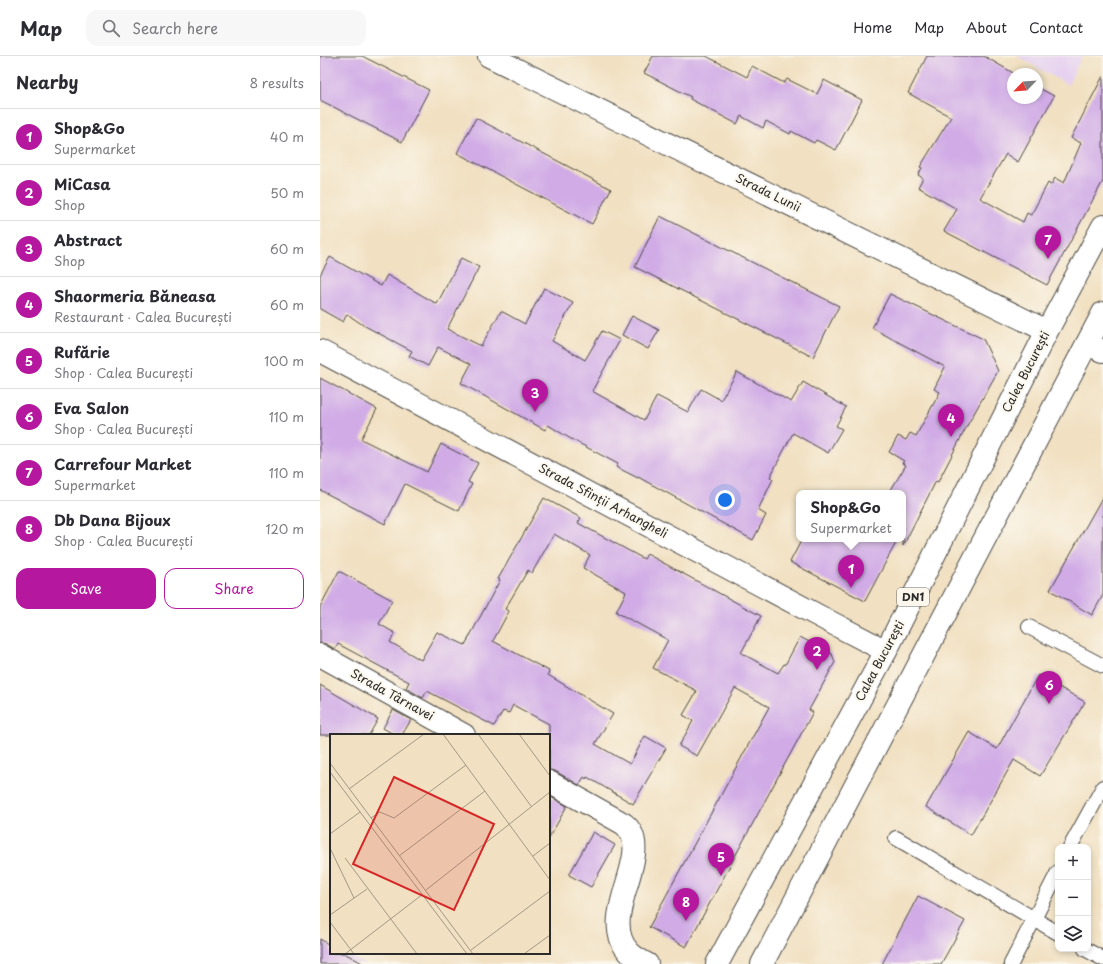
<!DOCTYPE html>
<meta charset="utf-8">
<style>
:root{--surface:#fff;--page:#f7f7f7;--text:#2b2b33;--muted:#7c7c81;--line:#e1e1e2;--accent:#b5179e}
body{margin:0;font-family:"Playpen Sans",sans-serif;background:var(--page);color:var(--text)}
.controls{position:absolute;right:12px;bottom:12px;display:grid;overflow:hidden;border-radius:8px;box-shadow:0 2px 6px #0003}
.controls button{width:36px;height:36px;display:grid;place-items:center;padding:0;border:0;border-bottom:1px solid var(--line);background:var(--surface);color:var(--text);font:20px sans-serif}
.compass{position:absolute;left:687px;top:12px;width:36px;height:36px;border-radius:50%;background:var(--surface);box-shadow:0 2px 6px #0003;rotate:245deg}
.you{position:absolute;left:405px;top:444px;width:14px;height:14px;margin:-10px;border:3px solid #fff;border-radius:50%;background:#1a73e8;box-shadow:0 0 0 6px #1a73e833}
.badge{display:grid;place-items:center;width:26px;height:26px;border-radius:50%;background:var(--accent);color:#fff;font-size:13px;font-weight:700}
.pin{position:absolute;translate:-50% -33px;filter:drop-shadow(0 1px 2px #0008)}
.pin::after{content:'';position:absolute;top:21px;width:14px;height:12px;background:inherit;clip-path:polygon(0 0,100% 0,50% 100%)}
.popup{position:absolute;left:476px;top:434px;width:110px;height:52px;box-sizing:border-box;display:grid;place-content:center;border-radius:8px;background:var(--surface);filter:drop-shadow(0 1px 3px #0005);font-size:13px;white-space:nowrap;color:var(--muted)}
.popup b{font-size:15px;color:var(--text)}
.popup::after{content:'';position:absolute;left:50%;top:100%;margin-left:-8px;border:8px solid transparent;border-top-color:var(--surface)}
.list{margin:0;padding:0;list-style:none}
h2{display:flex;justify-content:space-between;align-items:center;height:52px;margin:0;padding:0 16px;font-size:17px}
h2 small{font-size:13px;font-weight:400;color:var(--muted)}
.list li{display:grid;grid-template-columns:26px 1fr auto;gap:12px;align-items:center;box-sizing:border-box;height:56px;padding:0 16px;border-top:1px solid var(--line)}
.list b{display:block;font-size:15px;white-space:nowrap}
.list p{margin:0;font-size:13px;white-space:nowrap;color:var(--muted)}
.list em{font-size:13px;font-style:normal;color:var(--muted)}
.actions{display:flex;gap:8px;padding:12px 16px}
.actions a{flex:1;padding:9px 0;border:1px solid var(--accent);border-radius:12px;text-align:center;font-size:14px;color:var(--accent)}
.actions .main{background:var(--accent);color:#fff}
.icon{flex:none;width:22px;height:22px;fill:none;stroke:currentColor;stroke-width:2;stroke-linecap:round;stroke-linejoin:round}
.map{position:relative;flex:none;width:783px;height:908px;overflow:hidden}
header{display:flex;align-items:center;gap:24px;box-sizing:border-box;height:56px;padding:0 20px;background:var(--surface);border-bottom:1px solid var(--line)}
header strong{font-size:19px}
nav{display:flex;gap:22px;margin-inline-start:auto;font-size:14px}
.search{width:280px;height:36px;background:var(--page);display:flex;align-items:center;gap:10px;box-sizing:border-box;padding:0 14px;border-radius:12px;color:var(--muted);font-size:15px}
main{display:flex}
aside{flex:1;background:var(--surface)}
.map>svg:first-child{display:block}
</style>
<header>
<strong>Map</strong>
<div class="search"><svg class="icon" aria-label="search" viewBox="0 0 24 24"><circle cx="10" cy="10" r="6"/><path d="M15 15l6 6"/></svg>Search here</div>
<nav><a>Home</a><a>Map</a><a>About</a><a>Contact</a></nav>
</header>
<main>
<aside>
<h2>Nearby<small>8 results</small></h2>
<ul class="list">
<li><span class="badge">1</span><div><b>Shop&amp;Go</b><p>Supermarket</p></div><em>40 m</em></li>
<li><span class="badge">2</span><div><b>MiCasa</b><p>Shop</p></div><em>50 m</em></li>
<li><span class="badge">3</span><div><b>Abstract</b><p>Shop</p></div><em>60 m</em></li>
<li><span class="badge">4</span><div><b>Shaormeria Băneasa</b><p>Restaurant · Calea București</p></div><em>60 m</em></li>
<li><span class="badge">5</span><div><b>Rufărie</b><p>Shop · Calea București</p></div><em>100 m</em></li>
<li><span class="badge">6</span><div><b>Eva Salon</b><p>Shop · Calea București</p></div><em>110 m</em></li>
<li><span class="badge">7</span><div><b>Carrefour Market</b><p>Supermarket</p></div><em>110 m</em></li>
<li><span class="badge">8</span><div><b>Db Dana Bijoux</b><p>Shop · Calea București</p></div><em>120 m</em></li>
</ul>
<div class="actions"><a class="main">Save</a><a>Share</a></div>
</aside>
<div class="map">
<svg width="783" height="908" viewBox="0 0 783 908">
<rect width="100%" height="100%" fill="#fbf7ec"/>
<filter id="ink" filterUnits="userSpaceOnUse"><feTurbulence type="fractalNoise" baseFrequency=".025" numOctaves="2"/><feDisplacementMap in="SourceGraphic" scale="8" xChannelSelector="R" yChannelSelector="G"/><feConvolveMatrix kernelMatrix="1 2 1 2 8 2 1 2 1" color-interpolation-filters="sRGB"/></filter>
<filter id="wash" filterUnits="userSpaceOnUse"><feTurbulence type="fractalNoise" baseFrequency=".012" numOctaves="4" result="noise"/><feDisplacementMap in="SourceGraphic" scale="16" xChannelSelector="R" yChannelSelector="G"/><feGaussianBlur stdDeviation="0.9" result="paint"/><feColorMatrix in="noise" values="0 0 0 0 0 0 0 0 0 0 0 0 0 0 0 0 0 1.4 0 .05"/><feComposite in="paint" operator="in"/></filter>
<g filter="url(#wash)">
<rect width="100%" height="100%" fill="#f1e0c1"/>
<path fill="#e6d2f0" d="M 697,0 L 762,0 L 748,29 Z"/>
<g id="blocks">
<g fill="#d0abe6">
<path d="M 0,0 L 42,0 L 109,34 L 82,86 L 0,44 Z"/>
<path d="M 333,0 L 386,0 L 427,21 L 432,10 L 464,27 L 467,23 L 497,38 L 504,24 L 542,44 L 516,94 L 496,84 L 494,87 L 471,75 L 470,78 L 446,65 L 443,72 L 421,60 L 417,68 L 370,43 L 371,41 L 324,17 Z"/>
<path d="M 607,0 L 664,0 L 695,18 L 693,18 L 693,42 L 717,42 L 717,31 L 734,40 L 698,106 L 686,98 L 660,142 L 703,166 L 707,157 L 711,159 L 728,127 L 731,129 L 735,122 L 744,127 L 761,87 L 751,82 L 783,20 L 783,125 L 727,229 L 624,175 L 637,153 L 598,131 L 603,122 L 598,119 L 602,112 L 600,111 L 631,61 L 588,37 Z"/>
<path d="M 156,62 L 291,133 L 272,168 L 137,97 Z"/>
<path d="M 340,160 L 519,250 L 493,301 L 315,211 Z"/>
<path d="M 10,201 L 61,230 L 67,219 L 117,248 L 141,202 L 159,211 L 127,273 L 161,290 L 181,255 L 205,268 L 224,232 L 253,247 L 232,285 L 265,304 L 282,275 L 300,284 L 272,335 L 324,364 L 337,340 L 368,356 L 381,333 L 401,344 L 417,316 L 471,346 L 483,326 L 526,351 L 516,370 L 522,373 L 508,397 L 473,377 L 450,421 L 453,423 L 438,454 L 446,459 L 433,484 L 318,421 L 318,422 L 296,411 L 298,408 L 251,383 L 228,369 L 225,374 L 141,327 L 151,308 L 118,291 L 108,310 L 89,300 L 92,295 L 43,269 L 27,258 L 23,266 L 0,253 L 0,219 Z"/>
<path d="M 570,238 L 663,283 L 678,315 L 648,368 L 618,426 L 616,425 L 583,490 L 583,437 L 569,437 L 586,409 L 582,407 L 584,405 L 569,396 L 578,380 L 586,384 L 590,377 L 596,380 L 620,336 L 614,333 L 625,311 L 552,272 Z"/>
<path d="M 312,260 L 339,274 L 328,293 L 302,279 Z"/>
<path d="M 0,322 L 57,353 L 41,383 L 107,416 L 121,388 L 158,407 L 148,426 L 152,428 L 139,455 L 85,428 L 65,468 L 0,434 Z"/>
<path d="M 783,440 L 783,539 L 772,559 L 730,534 Z"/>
<path d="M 224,442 L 261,462 L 258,467 L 324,503 L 327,498 L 441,560 L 421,597 L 458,617 L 464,608 L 465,609 L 480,581 L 512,598 L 515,606 L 489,654 L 493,656 L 366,891 L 329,871 L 449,651 L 415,632 L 377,700 L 359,690 L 373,665 L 363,659 L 377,635 L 333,612 L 348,584 L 296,556 L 306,536 L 263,512 L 270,499 L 234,478 L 212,517 L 208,514 L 185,553 L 189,555 L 173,585 L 229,615 L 228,619 L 293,658 L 275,688 L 310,708 L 325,680 L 346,692 L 313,748 L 267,721 L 266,723 L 264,721 L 259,729 L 235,715 L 229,714 L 229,668 L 193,649 L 189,657 L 183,655 L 174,670 L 107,635 L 103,642 L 86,632 L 89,626 L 18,588 L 15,593 L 6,588 L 0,587 L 0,551 L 19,515 L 72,544 L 59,568 L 75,577 L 70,586 L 101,604 L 117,576 L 145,589 L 180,524 L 178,523 Z"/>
<path d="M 482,483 L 578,483 L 545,545 L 470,506 Z"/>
<path d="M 718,619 L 765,646 L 720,720 L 694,704 L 651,779 L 606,751 L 649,676 L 677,693 Z"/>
<path d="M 0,629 L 58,663 L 49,679 L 0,679 Z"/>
<path d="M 73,654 L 91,664 L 82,679 L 75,679 L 63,672 Z"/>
<path d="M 229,740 L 247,750 L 229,782 Z"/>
<path d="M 273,776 L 295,789 L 271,831 L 249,819 Z"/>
<path d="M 598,840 L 645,865 L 621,908 L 562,908 Z"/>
<path d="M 0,883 L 11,890 L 11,897 L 24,897 L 44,908 L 0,908 Z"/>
</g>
</g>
</g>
<g filter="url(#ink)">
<use href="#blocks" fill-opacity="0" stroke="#494642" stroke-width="1"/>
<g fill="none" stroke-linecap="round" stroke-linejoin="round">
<g stroke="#494642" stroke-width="16">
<g id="lane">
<path d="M 709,571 L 783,610"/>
<path d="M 576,782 L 738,877"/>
<path d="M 750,791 L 783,731"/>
<path d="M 765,893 L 783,903"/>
<path d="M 691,908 L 738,816"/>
</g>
</g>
<g stroke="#494642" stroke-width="24">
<g id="street">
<path d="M 169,0 L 727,275"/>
<path d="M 767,288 L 783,295"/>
<path d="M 0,295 L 514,568 L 566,595"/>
<path d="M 0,599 L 144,679"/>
<path d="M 229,726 L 304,768 C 338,796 275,860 309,896 C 314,901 321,905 327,908"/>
</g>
</g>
<g stroke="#494642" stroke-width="24">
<g id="primary">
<path d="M 397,908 L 566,595 L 727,275 L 783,170"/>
<path d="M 442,908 L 783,257"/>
</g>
</g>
<use href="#lane" stroke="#fff" stroke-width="14"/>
<use href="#street" stroke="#fff" stroke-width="22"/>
<use href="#primary" stroke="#fff" stroke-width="22"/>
</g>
</g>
<g text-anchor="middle" stroke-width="4" stroke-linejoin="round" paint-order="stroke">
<rect fill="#fbf7ec" stroke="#696865" stroke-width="1" x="577" y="532" width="32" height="18" rx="3"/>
<g font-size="11" font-weight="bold" fill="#2b2b2b">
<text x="593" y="545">DN1</text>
</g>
<g font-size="12" fill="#2b2b2b" stroke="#fbf7ec">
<text transform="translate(448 137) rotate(26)" y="4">Strada Lunii</text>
<text transform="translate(706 316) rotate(-63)" y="4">Calea București</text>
<text transform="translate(283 445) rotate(28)" y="4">Strada Sfinții Arhangheli</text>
<text transform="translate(560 605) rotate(-62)" y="4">Calea București</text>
<text transform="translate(72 639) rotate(29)" y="4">Strada Târnavei</text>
</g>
</g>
<g transform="translate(10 678)">
<rect width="220" height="220" fill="#f1e0c1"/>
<path fill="none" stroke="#a29885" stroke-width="1" d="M 113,0 L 220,146M 148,0 L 201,72M 189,0 L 220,42M 0,29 L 143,220M 0,38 L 137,220M 19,55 L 94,0M 41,84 L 50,78 L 64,84 L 136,31M 0,100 L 30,78M 0,114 L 24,164M 69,122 L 155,57M 203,122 L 220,109M 15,124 L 87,220M 96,156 L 220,58M 0,181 L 37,155M 0,188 L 24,220M 141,216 L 220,157M 15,220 L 93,160M 194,220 L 220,201"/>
<path fill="#d62828" fill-opacity="0.15" stroke="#d62828" stroke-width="2" d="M 64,43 L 164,90 L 124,176 L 23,130 Z"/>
<rect width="220" height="220" fill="none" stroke="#2b2b2b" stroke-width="2"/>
</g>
</svg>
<div class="controls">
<button>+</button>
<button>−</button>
<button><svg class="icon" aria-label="layers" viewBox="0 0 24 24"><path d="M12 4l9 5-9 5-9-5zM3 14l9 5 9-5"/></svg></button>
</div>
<svg class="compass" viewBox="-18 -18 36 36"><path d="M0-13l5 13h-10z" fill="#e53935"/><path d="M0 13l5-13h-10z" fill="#7c7c81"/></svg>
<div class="you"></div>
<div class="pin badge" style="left:531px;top:532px">1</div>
<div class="popup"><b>Shop&amp;Go</b>Supermarket</div>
<div class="pin badge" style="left:497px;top:614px">2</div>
<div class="pin badge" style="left:215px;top:356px">3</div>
<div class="pin badge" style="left:631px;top:381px">4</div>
<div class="pin badge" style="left:401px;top:820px">5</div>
<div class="pin badge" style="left:729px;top:648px">6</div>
<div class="pin badge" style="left:728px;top:203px">7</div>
<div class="pin badge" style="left:366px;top:865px">8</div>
</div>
</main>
